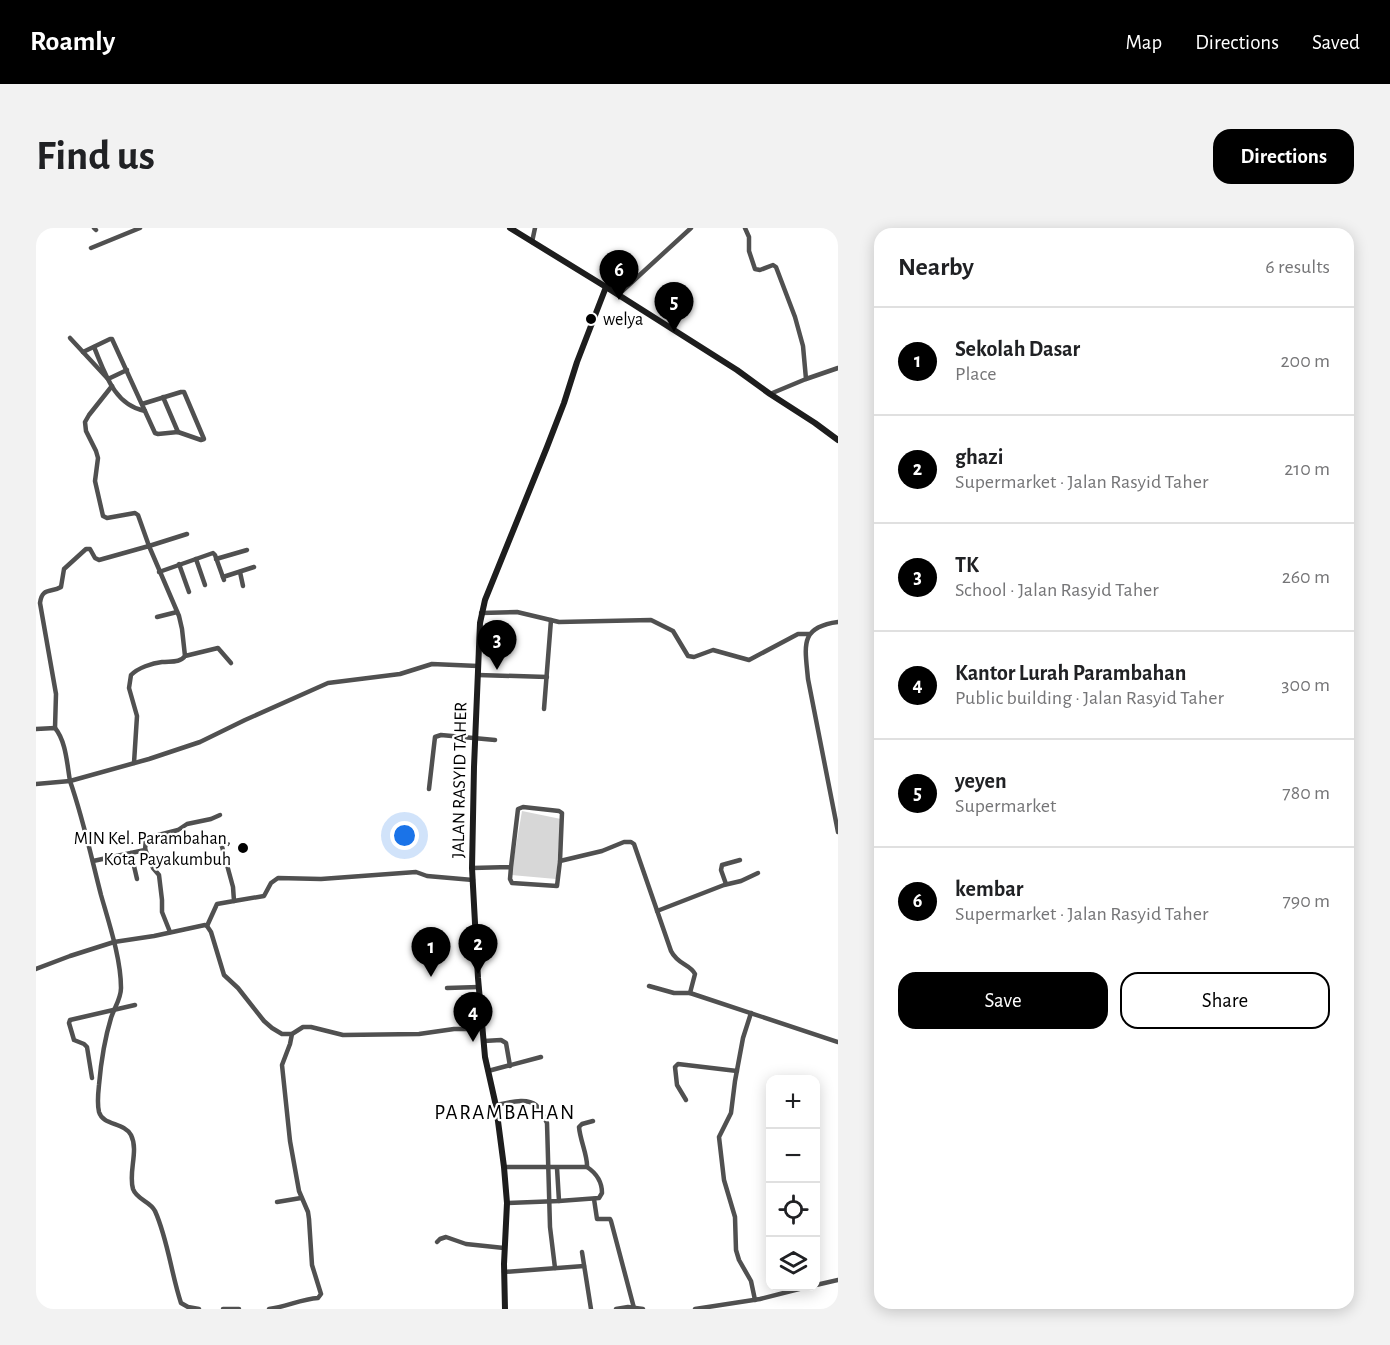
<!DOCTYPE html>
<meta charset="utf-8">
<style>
:root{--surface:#fff;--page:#f2f2f2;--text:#202124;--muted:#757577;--line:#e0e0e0;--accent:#000}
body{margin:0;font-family:"Alegreya Sans",sans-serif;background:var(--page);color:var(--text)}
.controls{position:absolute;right:18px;bottom:18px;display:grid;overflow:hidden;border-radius:12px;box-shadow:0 3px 15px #0003}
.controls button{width:54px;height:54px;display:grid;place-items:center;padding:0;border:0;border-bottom:2px solid var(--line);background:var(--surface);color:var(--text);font:30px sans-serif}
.you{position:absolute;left:369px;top:608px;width:21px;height:21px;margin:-15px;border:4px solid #fff;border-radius:50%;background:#1a73e8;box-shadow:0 0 0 9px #1a73e833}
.badge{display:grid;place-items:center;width:39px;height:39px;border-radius:50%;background:var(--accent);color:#fff;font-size:20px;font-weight:700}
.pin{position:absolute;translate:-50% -50px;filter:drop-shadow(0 2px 3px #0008)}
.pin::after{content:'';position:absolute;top:32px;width:21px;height:18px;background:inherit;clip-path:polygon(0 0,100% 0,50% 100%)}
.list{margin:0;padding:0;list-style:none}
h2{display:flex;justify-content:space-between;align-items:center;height:78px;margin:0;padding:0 24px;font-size:26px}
h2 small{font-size:20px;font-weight:400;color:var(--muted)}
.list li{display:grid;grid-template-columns:39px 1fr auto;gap:18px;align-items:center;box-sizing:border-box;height:108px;padding:0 24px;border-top:2px solid var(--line)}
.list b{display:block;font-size:22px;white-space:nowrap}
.list p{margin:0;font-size:20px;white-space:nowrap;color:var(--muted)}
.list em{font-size:20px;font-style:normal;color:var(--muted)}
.actions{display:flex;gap:12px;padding:18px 24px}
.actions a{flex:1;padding:14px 0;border:2px solid var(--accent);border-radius:18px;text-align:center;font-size:21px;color:var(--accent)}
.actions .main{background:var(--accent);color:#fff}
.icon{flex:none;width:33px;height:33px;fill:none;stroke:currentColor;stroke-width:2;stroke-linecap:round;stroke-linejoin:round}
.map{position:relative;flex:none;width:802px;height:1081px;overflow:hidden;border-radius:18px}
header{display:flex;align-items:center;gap:36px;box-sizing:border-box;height:84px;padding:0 30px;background:var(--accent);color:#fff}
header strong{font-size:28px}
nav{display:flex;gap:33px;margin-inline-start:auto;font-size:21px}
.intro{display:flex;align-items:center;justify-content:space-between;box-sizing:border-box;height:144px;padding:0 36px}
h1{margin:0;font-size:42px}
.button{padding:15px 27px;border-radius:18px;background:var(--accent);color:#fff;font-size:21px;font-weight:700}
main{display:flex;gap:36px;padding:0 36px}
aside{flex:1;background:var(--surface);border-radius:18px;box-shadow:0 3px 15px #0003}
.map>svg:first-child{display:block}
</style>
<header>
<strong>Roamly</strong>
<nav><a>Map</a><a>Directions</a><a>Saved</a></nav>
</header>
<div class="intro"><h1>Find us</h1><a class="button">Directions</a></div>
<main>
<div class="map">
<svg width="802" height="1081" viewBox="0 0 802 1081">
<rect width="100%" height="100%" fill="#fff"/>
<path fill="#d7d7d7" d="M 486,583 L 525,591 L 520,651 L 475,647 Z"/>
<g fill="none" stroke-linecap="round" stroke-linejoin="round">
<g stroke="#505050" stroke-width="4.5">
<path d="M 58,0 L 60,2"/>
<path d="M 709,0 L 713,9 L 713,23 L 719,41 L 724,42 L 737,37 L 740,39 L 759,89 L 767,118 L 770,151 L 734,166"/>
<path d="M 496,14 L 499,0"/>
<path d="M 55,20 L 104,0"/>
<path d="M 583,66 L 655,0"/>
<path d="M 34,110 L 72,151 L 91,142"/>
<path d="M 58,119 C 69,145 78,177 109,183"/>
<path d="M 47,124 L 74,111 L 76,111 L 119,205 L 122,206 L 142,204 L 165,212 L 168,211 L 148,164 L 145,164 L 106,176"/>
<path d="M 770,151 L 802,140"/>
<path d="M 76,158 L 53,187 L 49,194 L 50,203 L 60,223 L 62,230 L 59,253 L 67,288 L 71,290 L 99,285 L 102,287 L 113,318 L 151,306"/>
<path d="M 127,169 L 142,204"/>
<path d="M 160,331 L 169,357"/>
<path d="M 180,331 L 211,322"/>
<path d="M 143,336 L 153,364"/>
<path d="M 123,344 L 177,325 L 179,327 L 188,352"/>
<path d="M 204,344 L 207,358"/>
<path d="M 187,349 L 218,339"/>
<path d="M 445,385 L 481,384 L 523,394 L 615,392 L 637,403 L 652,428 L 658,429 L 677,422 L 713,432 L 762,406 L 773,406"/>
<path d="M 121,389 L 141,384"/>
<path d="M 802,394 C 763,399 769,418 772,451 L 802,604"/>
<path d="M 149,428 L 182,420 L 195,435"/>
<path d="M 442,447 L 511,449"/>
<path d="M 508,481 L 515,392"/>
<path d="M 19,500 L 20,466 L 4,375 C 6,359 15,365 25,359 L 28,341 L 50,321 L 54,321 L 59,330 L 63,332 L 113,318 L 143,388 L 146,401 L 149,428 C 144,435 135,433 126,434 C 116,435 102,440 95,447 L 93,460 L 101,488 L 98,535"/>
<path d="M 0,501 L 19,500 C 30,513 31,536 34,553 L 0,556"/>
<path d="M 393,561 L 399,509 L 405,507 L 459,512"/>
<path d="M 109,621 L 117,640 L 123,647 L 126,672 L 126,684 L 134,704"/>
<path d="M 95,625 L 101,651"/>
<path d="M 57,633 L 109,622 L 110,611 L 111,610 L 142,602 L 151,596 L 175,591 L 184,587"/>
<path d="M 524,633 L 566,623 L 588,614 L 595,614 L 598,616 L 635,723 C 642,737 654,736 659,746 L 654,765"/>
<path d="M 436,640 L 475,639 L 474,651 L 476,655 L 521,658 L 524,633 L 526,585 L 523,583 L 487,579 L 482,581 L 475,639"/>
<path d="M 690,656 L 685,642 L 686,637 L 704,632"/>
<path d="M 198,673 L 228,668 L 235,655 L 242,650 L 285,651 L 380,644 L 391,648 L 437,652"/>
<path d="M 621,683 L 688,657 L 705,653 L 722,645"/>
<path d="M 171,698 L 181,676 L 198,673 L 197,659 L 185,615"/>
<path d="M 0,741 L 34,728 L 78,714 L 118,708 L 169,697 L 171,698 L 175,704 L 188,747 L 202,760 L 228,793 L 236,800 L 246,806 L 256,806 L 267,799 L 275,799 L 307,807 L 383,806 L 418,801 L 447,801"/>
<path d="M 613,758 L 638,765 L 654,765 L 802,814"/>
<path d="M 411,760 L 443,759"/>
<path d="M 715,785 L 707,810 L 699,853 L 695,885 L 683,909 L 688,952 L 699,989 L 700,1022 L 703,1032 L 715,1053 L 719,1072"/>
<path d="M 448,813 L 465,812 L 470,815 L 474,838"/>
<path d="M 452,843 L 505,829"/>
<path d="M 56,850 L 51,819 L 48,816 L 38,812 L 33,795 L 34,792 L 99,777"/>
<path d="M 650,872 L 641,857 L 639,839 L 642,836 L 701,843"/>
<path d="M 460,877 C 472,875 490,869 500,877 C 505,882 508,889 511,895 L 514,999 L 519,1040"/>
<path d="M 468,939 L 551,939 C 552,929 544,912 543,899 L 546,896 L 557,893"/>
<path d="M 521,940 L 523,973"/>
<path d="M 558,971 L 561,991 L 574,991 L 575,993 L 598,1080"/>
<path d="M 241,974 L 265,970"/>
<path d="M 471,975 L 523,973 L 563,970 L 566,965 C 566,954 560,945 551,939"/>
<path d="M 401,1014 L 404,1011 L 410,1009 L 430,1016 L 468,1020"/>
<path d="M 546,1024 L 555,1081"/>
<path d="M 468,1044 L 548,1038"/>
<path d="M 780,1057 L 802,1052"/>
<path d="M 163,1081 L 152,1079 L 145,1075 C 135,1045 132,1012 119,983 C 114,973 101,972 97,961 C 92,944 103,923 95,907 C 88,894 67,898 63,884 C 61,876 62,866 63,857 C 65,834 68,813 75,790 C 78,780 85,771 85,760 C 85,731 73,695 65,667 C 55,628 47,590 34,553 L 113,531 L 164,514 L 209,492 L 292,455 L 364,446 L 396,436 L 442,438"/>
<path d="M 187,1081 L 203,1081"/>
<path d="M 233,1081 C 250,1079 265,1071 282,1070 L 285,1066 L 276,1037 L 273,991 L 272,984 L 263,963 L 254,913 L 246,837 L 254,816 L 256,806"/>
<path d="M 580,1081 L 592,1079 L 607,1081"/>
<path d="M 659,1081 L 724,1071 L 775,1058"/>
</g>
<g stroke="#1d1d1d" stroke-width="6">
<path d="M 474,0 L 570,59"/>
<path d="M 469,1081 L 468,1036 L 471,975 L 468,939 L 460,878 L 449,829 L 442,750 L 436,640 L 438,539 L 444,395 L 449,372 L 511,219 L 528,175 L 541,134 L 570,59 L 701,142 L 734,166 L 779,195 L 802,212"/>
</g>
</g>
<g fill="#000" stroke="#fff" stroke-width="2">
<circle cx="555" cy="91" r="6"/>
<circle cx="207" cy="620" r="6"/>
</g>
<g text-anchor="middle" stroke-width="4.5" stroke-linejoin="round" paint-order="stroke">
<g font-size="18" fill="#000" stroke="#fff" text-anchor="start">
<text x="567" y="97">welya</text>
<text x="195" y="616" text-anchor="end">MIN Kel. Parambahan,<tspan x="195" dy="21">Kota Payakumbuh</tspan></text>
</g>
<g font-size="18" fill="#000" stroke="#fff">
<text transform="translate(423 552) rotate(-89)" y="6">JALAN RASYID TAHER</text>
</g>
<g font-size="21" letter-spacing="1.5" fill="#000" stroke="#fff">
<text x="469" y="891">PARAMBAHAN</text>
</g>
</g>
</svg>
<div class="controls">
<button>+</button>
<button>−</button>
<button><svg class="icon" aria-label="locate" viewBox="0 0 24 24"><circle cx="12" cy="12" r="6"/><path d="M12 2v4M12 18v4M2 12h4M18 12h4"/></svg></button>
<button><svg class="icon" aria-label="layers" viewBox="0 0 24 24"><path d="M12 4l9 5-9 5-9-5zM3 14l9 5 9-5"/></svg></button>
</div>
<div class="you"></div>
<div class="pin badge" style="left:395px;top:749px">1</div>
<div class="pin badge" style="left:442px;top:746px">2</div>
<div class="pin badge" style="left:461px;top:442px">3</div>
<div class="pin badge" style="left:437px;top:814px">4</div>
<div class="pin badge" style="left:638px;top:104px">5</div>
<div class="pin badge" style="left:583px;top:72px">6</div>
</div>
<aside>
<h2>Nearby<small>6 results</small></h2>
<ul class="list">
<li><span class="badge">1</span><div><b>Sekolah Dasar</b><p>Place</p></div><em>200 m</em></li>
<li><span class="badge">2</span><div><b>ghazi</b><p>Supermarket · Jalan Rasyid Taher</p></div><em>210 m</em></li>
<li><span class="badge">3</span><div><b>TK</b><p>School · Jalan Rasyid Taher</p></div><em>260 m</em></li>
<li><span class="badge">4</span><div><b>Kantor Lurah Parambahan</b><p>Public building · Jalan Rasyid Taher</p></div><em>300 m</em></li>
<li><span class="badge">5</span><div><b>yeyen</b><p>Supermarket</p></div><em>780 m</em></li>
<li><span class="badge">6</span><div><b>kembar</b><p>Supermarket · Jalan Rasyid Taher</p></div><em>790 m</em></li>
</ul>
<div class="actions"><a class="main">Save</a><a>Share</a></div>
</aside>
</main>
